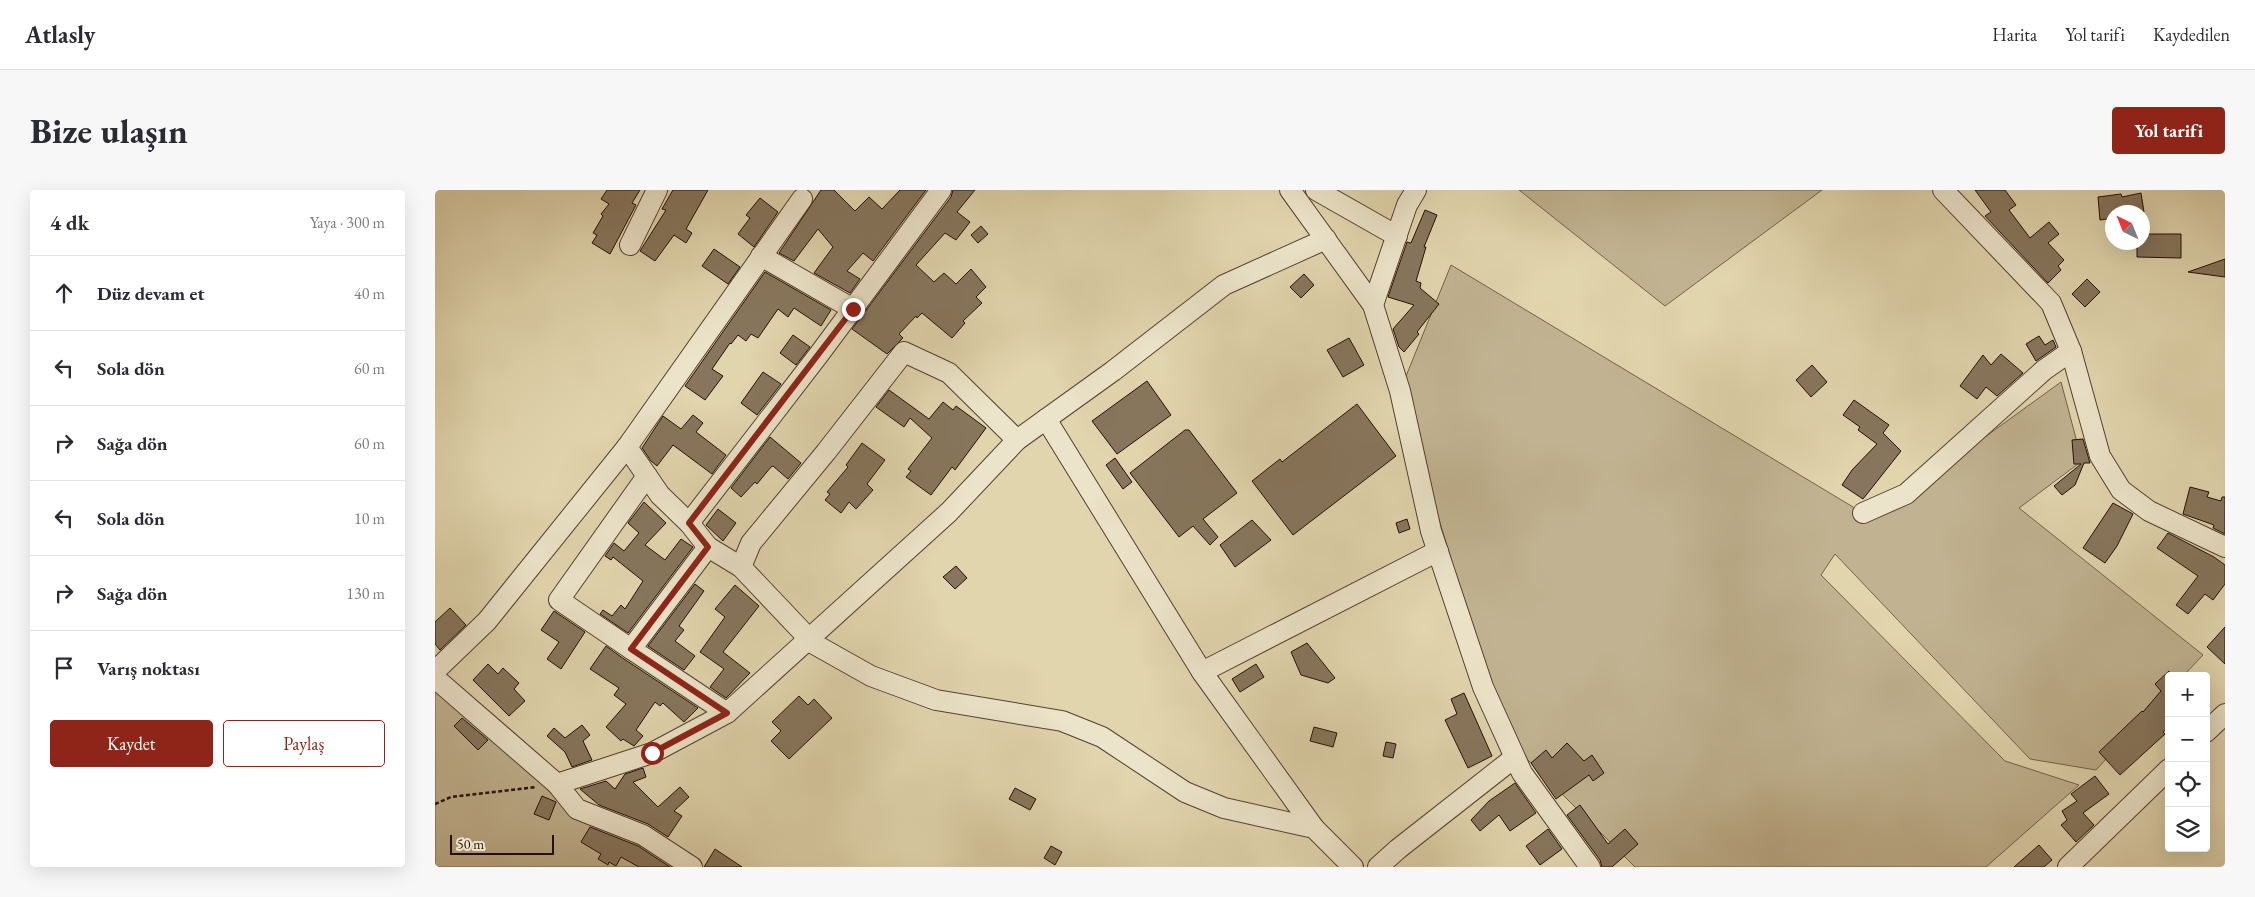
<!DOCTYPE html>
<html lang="tr">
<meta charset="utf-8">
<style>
:root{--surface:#fff;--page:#f7f7f7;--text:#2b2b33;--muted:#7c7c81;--line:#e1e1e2;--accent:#8f2418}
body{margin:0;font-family:"EB Garamond",serif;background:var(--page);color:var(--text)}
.controls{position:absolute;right:15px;bottom:15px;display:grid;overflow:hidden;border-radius:5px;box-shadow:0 5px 20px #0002}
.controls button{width:45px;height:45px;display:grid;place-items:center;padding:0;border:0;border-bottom:1px solid var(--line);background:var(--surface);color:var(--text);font:25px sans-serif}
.compass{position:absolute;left:1670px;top:15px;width:45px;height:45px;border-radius:50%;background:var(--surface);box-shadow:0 5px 20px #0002;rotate:317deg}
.scale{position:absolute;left:15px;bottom:12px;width:104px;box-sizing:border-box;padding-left:5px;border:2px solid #250f05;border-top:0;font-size:14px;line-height:18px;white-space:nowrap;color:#250f05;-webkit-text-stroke:4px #ece4ca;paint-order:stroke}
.stop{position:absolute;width:15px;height:15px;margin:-11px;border:4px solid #8f2418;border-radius:50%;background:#fff}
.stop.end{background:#8f2418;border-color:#fff;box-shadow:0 1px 5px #0008}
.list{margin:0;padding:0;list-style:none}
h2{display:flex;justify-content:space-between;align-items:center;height:65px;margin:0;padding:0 20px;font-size:21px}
h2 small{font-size:16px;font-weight:400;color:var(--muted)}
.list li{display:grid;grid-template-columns:32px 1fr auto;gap:15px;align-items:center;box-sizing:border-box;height:75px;padding:0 20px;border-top:1px solid var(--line)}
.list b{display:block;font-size:19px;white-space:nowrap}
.list em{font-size:16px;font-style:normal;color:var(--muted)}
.actions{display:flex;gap:10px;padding:15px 20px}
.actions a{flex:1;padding:11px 0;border:1px solid var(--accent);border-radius:5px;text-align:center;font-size:18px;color:var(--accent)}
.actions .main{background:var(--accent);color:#fff}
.icon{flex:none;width:28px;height:28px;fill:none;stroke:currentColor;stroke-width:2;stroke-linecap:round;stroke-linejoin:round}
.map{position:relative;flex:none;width:1790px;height:677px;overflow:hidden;border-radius:5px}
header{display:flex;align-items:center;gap:30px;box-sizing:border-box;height:70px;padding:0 25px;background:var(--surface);border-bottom:1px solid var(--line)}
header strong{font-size:24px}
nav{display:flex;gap:28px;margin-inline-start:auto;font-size:18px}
.intro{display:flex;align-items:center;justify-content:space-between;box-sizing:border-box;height:120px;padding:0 30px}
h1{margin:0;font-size:35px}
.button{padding:12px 22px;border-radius:5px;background:var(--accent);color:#fff;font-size:18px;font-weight:700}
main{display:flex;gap:30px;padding:0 30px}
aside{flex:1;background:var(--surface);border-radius:5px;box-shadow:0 5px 20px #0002}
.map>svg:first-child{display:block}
</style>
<header>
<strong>Atlasly</strong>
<nav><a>Harita</a><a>Yol tarifi</a><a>Kaydedilen</a></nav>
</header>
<div class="intro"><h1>Bize ulaşın</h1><a class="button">Yol tarifi</a></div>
<main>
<aside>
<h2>4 dk<small>Yaya · 300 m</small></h2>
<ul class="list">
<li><svg class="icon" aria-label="ahead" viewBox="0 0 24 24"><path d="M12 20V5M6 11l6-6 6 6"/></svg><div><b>Düz devam et</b></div><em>40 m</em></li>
<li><svg class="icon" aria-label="left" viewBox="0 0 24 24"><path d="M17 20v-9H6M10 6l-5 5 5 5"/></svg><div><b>Sola dön</b></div><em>60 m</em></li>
<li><svg class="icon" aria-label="right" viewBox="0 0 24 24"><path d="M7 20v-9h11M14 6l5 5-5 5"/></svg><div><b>Sağa dön</b></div><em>60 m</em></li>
<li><svg class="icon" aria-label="left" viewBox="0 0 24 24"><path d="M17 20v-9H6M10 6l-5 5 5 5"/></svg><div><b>Sola dön</b></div><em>10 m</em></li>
<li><svg class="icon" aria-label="right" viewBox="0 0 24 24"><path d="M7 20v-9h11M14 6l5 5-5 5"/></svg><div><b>Sağa dön</b></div><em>130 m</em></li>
<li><svg class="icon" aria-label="arrive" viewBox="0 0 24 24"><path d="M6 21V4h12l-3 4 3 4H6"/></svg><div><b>Varış noktası</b></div></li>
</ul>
<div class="actions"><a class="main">Kaydet</a><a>Paylaş</a></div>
</aside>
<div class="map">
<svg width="1790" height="677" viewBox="0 0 1790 677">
<rect width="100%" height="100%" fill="#e1d5ae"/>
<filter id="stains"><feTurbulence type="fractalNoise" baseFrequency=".004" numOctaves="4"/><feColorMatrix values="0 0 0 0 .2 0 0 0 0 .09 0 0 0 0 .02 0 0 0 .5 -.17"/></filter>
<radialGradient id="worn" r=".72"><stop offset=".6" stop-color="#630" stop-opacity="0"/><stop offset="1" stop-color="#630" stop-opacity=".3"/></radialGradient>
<g fill="#c1b391" stroke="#73614b">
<path d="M 1084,0 L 1387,0 L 1230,116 Z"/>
<path d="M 1016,75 L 1428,323 L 1471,304 L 1626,192 L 1647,271 L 1584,318 L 1768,465 L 1748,486 L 1734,486 L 1734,501 L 1661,580 L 1595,569 L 1400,364 L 1386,385 L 1570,571 L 1644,595 L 1551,677 L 1200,677 L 1070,547 L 965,201 Z"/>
<path d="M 0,493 L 142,619 L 261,677 L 0,677 Z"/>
</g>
<g fill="#87765d" stroke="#250f05">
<path d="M 172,0 L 205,0 L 197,13 L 201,15 L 175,64 L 157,53 L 162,45 L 158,43 L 168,26 L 166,24 L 174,14 L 166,9 Z"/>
<path d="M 238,0 L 273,0 L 251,39 L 257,43 L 251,53 L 239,45 L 220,71 L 205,61 L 231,20 L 227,19 Z"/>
<path d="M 386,0 L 399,0 L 420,21 L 434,7 L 447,19 L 465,0 L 491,0 L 438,71 L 428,63 L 412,81 L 425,89 L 415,103 L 379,83 L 398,57 L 383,39 L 359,71 L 344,63 Z"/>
<path d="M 518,0 L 540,0 L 522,22 L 535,32 L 521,50 L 510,43 L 481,75 L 499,92 L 509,83 L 521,94 L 536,79 L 551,97 L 541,107 L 547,113 L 528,131 L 530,133 L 517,148 L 487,123 L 482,128 L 481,126 L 464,144 L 468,148 L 452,164 L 417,139 L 516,7 Z"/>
<path d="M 1540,0 L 1570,0 L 1581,15 L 1574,20 L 1595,48 L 1614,32 L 1624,44 L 1613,53 L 1629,70 L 1623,76 L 1626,80 L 1613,93 L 1550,26 L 1556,22 Z"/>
<path d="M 1706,3 L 1709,22 L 1678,22 L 1678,28 L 1665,30 L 1663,7 L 1686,4 L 1687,7 Z"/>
<path d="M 325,8 L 343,22 L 319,57 L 303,44 L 315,28 L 311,25 Z"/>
<path d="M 990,20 L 1002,25 L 989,57 L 991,57 L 981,91 L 986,93 L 985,98 L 1004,114 L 982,142 L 984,144 L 969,162 L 964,157 L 958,139 L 979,115 L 953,107 L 972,52 L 976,53 Z"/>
<path d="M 546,36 L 553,44 L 543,53 L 536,45 Z"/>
<path d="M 1708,44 L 1746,44 L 1746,68 L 1702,67 L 1702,52 L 1708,52 Z"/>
<path d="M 279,59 L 305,77 L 293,94 L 267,76 Z"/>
<path d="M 1790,69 L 1790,87 L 1753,82 Z"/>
<path d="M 330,82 L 396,120 L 386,136 L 359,118 L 353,127 L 343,119 L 323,148 L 316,144 L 311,151 L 303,145 L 296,154 L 295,153 L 277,179 L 288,186 L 270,210 L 250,196 Z"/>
<path d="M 869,84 L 879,95 L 866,108 L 855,97 Z"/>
<path d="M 1652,89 L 1665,102 L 1650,117 L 1637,104 Z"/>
<path d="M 358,145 L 375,157 L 361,175 L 345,163 Z"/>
<path d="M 1604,146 L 1610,155 L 1618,150 L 1621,157 L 1601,171 L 1591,154 Z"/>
<path d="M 914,148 L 929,175 L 908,187 L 892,160 Z"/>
<path d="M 1566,164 L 1588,183 L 1562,206 L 1551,197 L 1542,209 L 1525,196 L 1548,165 L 1556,175 Z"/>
<path d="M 1377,175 L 1392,192 L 1376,207 L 1361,190 Z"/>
<path d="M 328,182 L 346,194 L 322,225 L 306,213 Z"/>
<path d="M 712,191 L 736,225 L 682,264 L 657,231 Z"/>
<path d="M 454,200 L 494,229 L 508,212 L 518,220 L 521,216 L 551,238 L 520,280 L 517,277 L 496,305 L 471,287 L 476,281 L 473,279 L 497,248 L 475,228 L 469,237 L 441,217 Z"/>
<path d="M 1419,210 L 1454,235 L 1448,243 L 1466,261 L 1428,309 L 1407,295 L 1417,280 L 1442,254 L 1423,240 L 1425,237 L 1408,225 Z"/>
<path d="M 922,214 L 961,266 L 858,345 L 817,291 L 845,269 L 847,272 Z"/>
<path d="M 258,225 L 268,233 L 261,242 L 291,265 L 277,284 L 238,255 L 222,276 L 216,271 L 207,258 L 228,226 L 246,239 Z"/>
<path d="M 750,240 L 754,240 L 802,303 L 768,329 L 783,347 L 775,355 L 758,336 L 744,347 L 695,283 Z"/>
<path d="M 335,247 L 366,273 L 353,289 L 338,276 L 336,277 L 322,294 L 320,292 L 306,307 L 296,298 Z"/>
<path d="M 1648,249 L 1655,273 L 1649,273 L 1640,295 L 1627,305 L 1619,296 L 1646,274 L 1639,274 L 1637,250 Z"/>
<path d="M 427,253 L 450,270 L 432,294 L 438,300 L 421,319 L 414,312 L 406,323 L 390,310 L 395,304 L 392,302 L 413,277 L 411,275 Z"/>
<path d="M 680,268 L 697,292 L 688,299 L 671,275 Z"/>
<path d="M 1755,297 L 1774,302 L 1772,307 L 1786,311 L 1787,307 L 1790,307 L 1790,344 L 1778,338 L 1779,335 L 1748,324 Z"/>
<path d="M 209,312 L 231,333 L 210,355 L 230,370 L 246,349 L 258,357 L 193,443 L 165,424 L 168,420 L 177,426 L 186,415 L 190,419 L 208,391 L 178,367 L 176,370 L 170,366 L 179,353 L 189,361 L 204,343 L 193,333 Z"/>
<path d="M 1678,313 L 1698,324 L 1682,356 L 1670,373 L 1648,358 Z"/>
<path d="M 283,319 L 301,333 L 288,351 L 271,335 Z"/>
<path d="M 972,329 L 975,339 L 964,343 L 961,333 Z"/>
<path d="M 817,330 L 836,350 L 800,377 L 785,355 Z"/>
<path d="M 1733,343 L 1779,367 L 1790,375 L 1790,394 L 1778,410 L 1770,404 L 1753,424 L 1741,415 L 1763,386 L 1722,358 Z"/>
<path d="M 521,376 L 532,388 L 520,399 L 508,387 Z"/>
<path d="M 260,394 L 269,401 L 244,436 L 249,440 L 240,451 L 260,466 L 249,480 L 213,456 Z"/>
<path d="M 300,395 L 324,416 L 288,462 L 315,483 L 291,508 L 275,497 L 289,479 L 265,462 L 290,427 L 280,419 Z"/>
<path d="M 15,418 L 31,435 L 5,460 L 0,454 L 0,432 Z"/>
<path d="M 119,421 L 150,442 L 126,479 L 112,469 L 124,452 L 106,440 Z"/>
<path d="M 1790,437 L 1790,474 L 1772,457 Z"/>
<path d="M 872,453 L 900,488 L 893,493 L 866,485 L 856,462 Z"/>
<path d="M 171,456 L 189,469 L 263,518 L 249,532 L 228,513 L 225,516 L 220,512 L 201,540 L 208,546 L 199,556 L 188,549 L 186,551 L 171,537 L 191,514 L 179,505 L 184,498 L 155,479 Z"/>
<path d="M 53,474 L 63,484 L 68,478 L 84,493 L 79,499 L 90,511 L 74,526 L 38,490 Z"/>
<path d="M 821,474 L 829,487 L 805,502 L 797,489 Z"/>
<path d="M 1734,481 L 1734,536 L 1728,542 L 1730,544 L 1685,585 L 1664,562 L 1707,521 L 1708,522 L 1726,501 L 1720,494 Z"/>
<path d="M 1029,503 L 1057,566 L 1033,578 L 1010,530 L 1022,524 L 1016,509 Z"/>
<path d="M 364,506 L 373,515 L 379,509 L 397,528 L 354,569 L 336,551 L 346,541 L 337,532 Z"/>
<path d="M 27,528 L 53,550 L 43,560 L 19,536 Z"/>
<path d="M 147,535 L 155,545 L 148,551 L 157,570 L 137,577 L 130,562 L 112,546 L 119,538 L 130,548 Z"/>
<path d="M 879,537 L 902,543 L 898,557 L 875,551 Z"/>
<path d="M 951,552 L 961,554 L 958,568 L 948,566 Z"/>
<path d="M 1132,553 L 1149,571 L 1157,565 L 1169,583 L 1158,591 L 1154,585 L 1121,609 L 1096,573 L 1111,560 L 1117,568 Z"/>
<path d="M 208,578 L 211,587 L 198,592 L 223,617 L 245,597 L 254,607 L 239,621 L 247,626 L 233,647 L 213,634 L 164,615 L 145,599 L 171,591 L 180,599 L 190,584 Z"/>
<path d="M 1660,586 L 1674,604 L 1648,623 L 1659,635 L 1641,652 L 1626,635 L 1632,630 L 1627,621 L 1642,611 L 1636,604 Z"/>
<path d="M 1080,593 L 1101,623 L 1075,641 L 1064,625 L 1045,641 L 1036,630 L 1054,611 Z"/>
<path d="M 580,598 L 601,609 L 595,620 L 574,609 Z"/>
<path d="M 107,606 L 121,612 L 114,630 L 99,624 Z"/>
<path d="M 1145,615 L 1173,654 L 1190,639 L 1203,654 L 1177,677 L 1167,677 L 1165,670 L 1132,625 Z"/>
<path d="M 155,637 L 203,656 L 235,677 L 204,677 L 186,667 L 181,676 L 174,672 L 173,675 L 163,669 L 166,664 L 146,652 Z"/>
<path d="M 1113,639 L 1127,659 L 1105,675 L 1091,656 Z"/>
<path d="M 1604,655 L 1617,670 L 1609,677 L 1579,677 Z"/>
<path d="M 616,656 L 627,662 L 620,675 L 609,668 Z"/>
<path d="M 280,659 L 307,677 L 269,677 Z"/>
</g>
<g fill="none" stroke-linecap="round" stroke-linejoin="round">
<g stroke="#54402f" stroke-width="22">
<g id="minor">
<path d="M 855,0 L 938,115 L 965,201 L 996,341 L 1048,497 L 1087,583 L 1155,677"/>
<path d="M 881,0 L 962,46"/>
<path d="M 1508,0 L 1616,113 L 1636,161 L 1665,266 L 1686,300 L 1714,321 L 1790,357"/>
<path d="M 367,9 L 192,257 L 225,305 L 254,333 L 273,357 L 306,377 L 379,454 L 436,486 L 501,510 L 627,531 L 667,547 L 750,602 L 789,618 L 879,638 L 918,677"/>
<path d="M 195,55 L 222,0"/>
<path d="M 326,66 L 418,119"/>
<path d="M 938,115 L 972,15 L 981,0"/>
<path d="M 611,229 L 767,482 L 879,638"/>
<path d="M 582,250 L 678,181 L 789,95 L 891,49"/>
<path d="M 1428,323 L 1471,304 L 1609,180 L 1636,161"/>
<path d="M 254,333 L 385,163 L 506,0"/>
<path d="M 273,357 L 196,459 L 292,523"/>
<path d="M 196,459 L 124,410 L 212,286"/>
<path d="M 0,481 L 52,431 L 192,257"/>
<path d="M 767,482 L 1003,361"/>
<path d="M 0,488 L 122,594 L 142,619 L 208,645 L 257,677"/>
<path d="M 1771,542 L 1790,524"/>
<path d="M 122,594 L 217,563 L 292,523 L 514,322 L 582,250 L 514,183 L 469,162 L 391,262 L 316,353 L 306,377"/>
<path d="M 943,677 L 963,659 L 1079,568"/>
<path d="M 1633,677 L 1734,579"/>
</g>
</g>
<path stroke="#250f05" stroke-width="2.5" stroke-dasharray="4 2.5" stroke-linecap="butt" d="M 0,614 L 16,607 L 101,597"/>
<use href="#minor" stroke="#ece4ca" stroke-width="20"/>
</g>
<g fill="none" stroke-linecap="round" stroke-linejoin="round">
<path stroke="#8f2418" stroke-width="6" d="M 217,563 L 292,523 L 196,459 L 273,357 L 254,333 L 418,119"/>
</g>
<rect width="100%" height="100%" filter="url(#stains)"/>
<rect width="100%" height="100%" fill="url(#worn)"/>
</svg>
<div class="controls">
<button>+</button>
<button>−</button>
<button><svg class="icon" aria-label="locate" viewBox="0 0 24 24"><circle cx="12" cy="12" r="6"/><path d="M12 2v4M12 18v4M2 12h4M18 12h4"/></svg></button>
<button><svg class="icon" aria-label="layers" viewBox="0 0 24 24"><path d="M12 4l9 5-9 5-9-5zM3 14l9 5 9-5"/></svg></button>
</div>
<svg class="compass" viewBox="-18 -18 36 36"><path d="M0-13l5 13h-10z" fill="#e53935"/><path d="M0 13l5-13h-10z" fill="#7c7c81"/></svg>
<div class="scale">50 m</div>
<div class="stop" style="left:217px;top:563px"></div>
<div class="stop end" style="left:418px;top:119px"></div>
</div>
</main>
